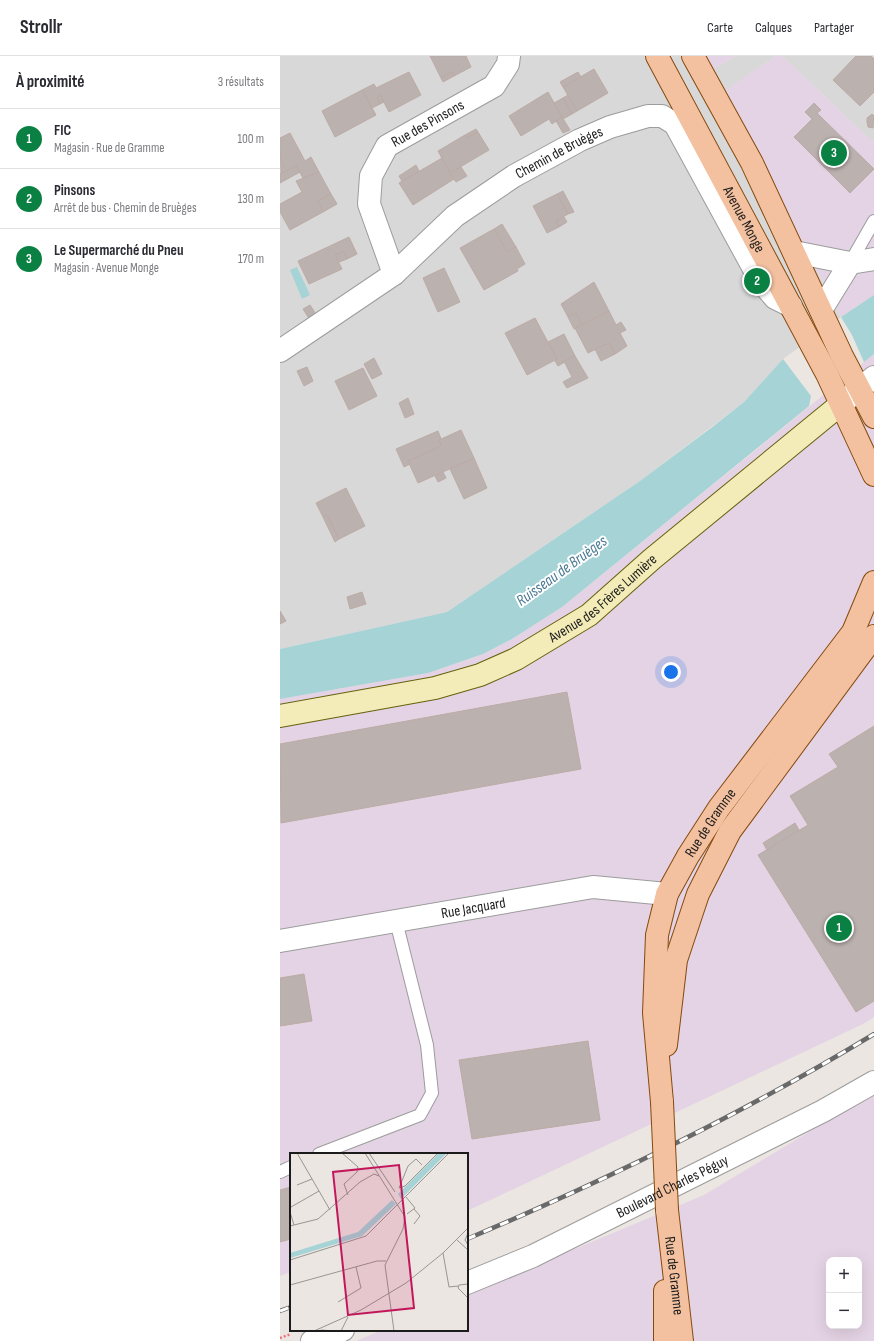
<!DOCTYPE html>
<html lang="fr">
<meta charset="utf-8">
<style>
:root{--surface:#fff;--page:#f2f2f3;--text:#2b2b33;--muted:#7c7c81;--line:#e1e1e2;--accent:#0b8043}
body{margin:0;font-family:"Sofia Sans Condensed",sans-serif;background:var(--page);color:var(--text)}
.controls{position:absolute;right:12px;bottom:12px;display:grid;overflow:hidden;border-radius:8px;box-shadow:0 4px 16px #0002}
.controls button{width:36px;height:36px;display:grid;place-items:center;padding:0;border:0;border-bottom:1px solid var(--line);background:var(--surface);color:var(--text);font:20px sans-serif}
.you{position:absolute;left:391px;top:616px;width:14px;height:14px;margin:-10px;border:3px solid #fff;border-radius:50%;background:#1a73e8;box-shadow:0 0 0 6px #1a73e833}
.badge{display:grid;place-items:center;width:26px;height:26px;border-radius:50%;background:var(--accent);color:#fff;font-size:13px;font-weight:700}
.pin{position:absolute;translate:-50% -50%;border:2px solid #fff;box-shadow:0 1px 4px #0006}
.list{margin:0;padding:0;list-style:none}
h2{display:flex;justify-content:space-between;align-items:center;height:52px;margin:0;padding:0 16px;font-size:17px}
h2 small{font-size:13px;font-weight:400;color:var(--muted)}
.list li{display:grid;grid-template-columns:26px 1fr auto;gap:12px;align-items:center;box-sizing:border-box;height:60px;padding:0 16px;border-top:1px solid var(--line)}
.list b{display:block;font-size:15px;white-space:nowrap}
.list p{margin:0;font-size:13px;white-space:nowrap;color:var(--muted)}
.list em{font-size:13px;font-style:normal;color:var(--muted)}
.map{position:relative;flex:none;width:594px;height:1285px;overflow:hidden}
header{display:flex;align-items:center;gap:24px;box-sizing:border-box;height:56px;padding:0 20px;background:var(--surface);border-bottom:1px solid var(--line)}
header strong{font-size:19px}
nav{display:flex;gap:22px;margin-inline-start:auto;font-size:14px}
main{display:flex}
aside{flex:1;background:var(--surface)}
.map>svg:first-child{display:block}
</style>
<header>
<strong>Strollr</strong>
<nav><a>Carte</a><a>Calques</a><a>Partager</a></nav>
</header>
<main>
<aside>
<h2>À proximité<small>3 résultats</small></h2>
<ul class="list">
<li><span class="badge">1</span><div><b>FIC</b><p>Magasin · Rue de Gramme</p></div><em>100 m</em></li>
<li><span class="badge">2</span><div><b>Pinsons</b><p>Arrêt de bus · Chemin de Bruèges</p></div><em>130 m</em></li>
<li><span class="badge">3</span><div><b>Le Supermarché du Pneu</b><p>Magasin · Avenue Monge</p></div><em>170 m</em></li>
</ul>
</aside>
<div class="map">
<svg width="594" height="1285" viewBox="0 0 594 1285">
<rect width="100%" height="100%" fill="#ebe6e1"/>
<g fill="#d9d8d8">
<path d="M 0,0 L 426,0 L 433,13 L 456,0 L 496,0 L 444,36 L 561,261 L 503,303 L 464,346 L 360,425 L 167,556 L 0,593 Z"/>
<path d="M 502,0 L 594,0 L 594,87 Z"/>
</g>
<g fill="#e4d3e4" fill-rule="evenodd">
<path d="M 426,0 L 456,0 L 433,13 Z"/>
<path d="M 496,0 L 502,0 L 594,87 L 594,239 L 561,261 L 444,35 Z"/>
<path d="M 594,298 L 594,961 L 585,967 L 187,1155 L 187,1098 L 11,1098 L 11,1216 L 0,1220 L 0,643 L 148,617 L 203,598 L 232,583 L 282,551 Z"/>
<path d="M 594,1037 L 594,1285 L 76,1285 L 102,1274 L 187,1274 L 187,1238 L 424,1139 ZM 549,1204 L 579,1204 L 579,1270 L 549,1270 Z"/>
</g>
<g fill="#a5d3d6">
<path d="M 17,211 L 30,239 L 22,243 L 10,214 Z"/>
<path d="M 594,239 L 594,298 L 584,306 L 572,279 L 561,261 Z"/>
<path d="M 503,303 L 531,340 L 529,350 L 282,551 L 232,583 L 203,598 L 148,617 L 0,643 L 0,593 L 167,556 L 360,425 L 431,372 L 464,346 Z"/>
</g>
<g fill="#bbb1ae" stroke="#bcaba5">
<path d="M 150,0 L 186,0 L 191,11 L 174,20 L 172,16 L 161,22 Z"/>
<path d="M 576,0 L 591,0 L 594,3 L 594,36 L 580,50 L 553,24 Z"/>
<path d="M 314,13 L 328,37 L 297,55 L 283,31 Z"/>
<path d="M 129,16 L 141,39 L 109,56 L 100,39 L 97,41 L 100,48 L 92,52 L 82,34 L 94,28 L 96,32 Z"/>
<path d="M 172,16 L 174,20 L 163,26 L 161,22 Z"/>
<path d="M 298,16 L 301,21 L 283,31 L 280,26 Z"/>
<path d="M 82,34 L 96,59 L 55,81 L 42,55 Z"/>
<path d="M 268,36 L 282,61 L 272,68 L 269,63 L 241,80 L 229,60 Z"/>
<path d="M 100,39 L 104,46 L 100,48 L 97,41 Z"/>
<path d="M 288,39 L 297,55 L 292,58 L 283,42 Z"/>
<path d="M 283,42 L 292,58 L 283,63 L 274,47 Z"/>
<path d="M 534,47 L 541,54 L 537,57 L 594,113 L 570,137 L 514,81 L 532,63 L 525,56 Z"/>
<path d="M 592,58 L 594,60 L 593,72 L 588,71 L 587,66 L 587,62 Z"/>
<path d="M 282,61 L 290,74 L 283,77 L 276,65 Z"/>
<path d="M 196,73 L 198,76 L 186,82 L 185,79 Z"/>
<path d="M 198,76 L 209,94 L 170,117 L 158,95 L 185,79 L 186,82 Z"/>
<path d="M 10,77 L 25,105 L 31,101 L 39,116 L 23,122 L 16,110 L 1,118 L 0,82 Z"/>
<path d="M 162,102 L 174,123 L 133,149 L 119,127 Z"/>
<path d="M 136,109 L 139,115 L 122,125 L 119,120 Z"/>
<path d="M 16,110 L 20,116 L 0,127 L 0,118 Z"/>
<path d="M 181,111 L 187,120 L 176,126 L 170,117 Z"/>
<path d="M 39,116 L 51,138 L 38,145 L 43,156 L 10,174 L 0,156 L 0,148 L 22,136 L 16,125 Z"/>
<path d="M 283,135 L 294,156 L 288,158 L 277,138 Z"/>
<path d="M 51,138 L 57,148 L 43,156 L 38,145 Z"/>
<path d="M 277,138 L 288,158 L 276,165 L 279,171 L 267,177 L 253,150 Z"/>
<path d="M 284,161 L 287,166 L 279,171 L 276,165 Z"/>
<path d="M 222,168 L 236,191 L 227,196 L 214,173 Z"/>
<path d="M 214,173 L 227,196 L 236,191 L 245,208 L 237,213 L 238,215 L 204,234 L 180,192 Z"/>
<path d="M 69,181 L 77,198 L 67,203 L 63,195 L 55,199 L 62,213 L 29,228 L 18,205 Z"/>
<path d="M 63,195 L 67,203 L 59,206 L 55,199 Z"/>
<path d="M 164,212 L 180,246 L 158,256 L 143,222 Z"/>
<path d="M 314,226 L 329,255 L 302,269 L 296,257 L 288,261 L 281,248 Z"/>
<path d="M 30,249 L 37,260 L 30,264 L 23,253 Z"/>
<path d="M 329,255 L 336,269 L 341,266 L 346,274 L 340,277 L 347,290 L 335,298 L 329,287 L 308,297 L 295,272 Z"/>
<path d="M 296,257 L 302,269 L 294,273 L 288,261 Z"/>
<path d="M 255,262 L 277,303 L 247,319 L 225,277 Z"/>
<path d="M 284,278 L 295,300 L 278,310 L 275,305 L 277,303 L 268,286 Z"/>
<path d="M 329,287 L 335,298 L 321,305 L 315,293 Z"/>
<path d="M 295,300 L 308,322 L 287,332 L 283,326 L 292,321 L 284,305 Z"/>
<path d="M 94,302 L 102,318 L 92,323 L 84,308 Z"/>
<path d="M 27,311 L 33,325 L 24,330 L 17,315 Z"/>
<path d="M 83,312 L 97,340 L 69,354 L 55,325 Z"/>
<path d="M 128,342 L 134,358 L 125,362 L 119,347 Z"/>
<path d="M 181,374 L 194,402 L 138,427 L 128,405 L 161,390 L 159,384 Z"/>
<path d="M 158,375 L 161,383 L 159,384 L 161,390 L 128,405 L 130,408 L 124,411 L 116,393 Z"/>
<path d="M 194,402 L 207,432 L 184,443 L 170,413 Z"/>
<path d="M 163,416 L 166,422 L 158,426 L 155,420 Z"/>
<path d="M 66,432 L 85,470 L 59,483 L 47,459 L 43,461 L 36,447 Z"/>
<path d="M 47,459 L 59,483 L 55,486 L 43,461 Z"/>
<path d="M 82,536 L 86,548 L 70,553 L 67,541 Z"/>
<path d="M 0,555 L 6,565 L 0,568 Z"/>
<path d="M 287,636 L 301,713 L 1,767 L 0,688 Z"/>
<path d="M 594,670 L 594,945 L 576,956 L 478,799 L 528,769 L 510,740 L 558,711 L 549,698 Z"/>
<path d="M 515,767 L 519,774 L 487,794 L 483,787 Z"/>
<path d="M 24,918 L 32,965 L 0,970 L 0,922 Z"/>
<path d="M 308,985 L 320,1064 L 192,1083 L 179,1004 Z"/>
<path d="M 11,1131 L 11,1183 L 0,1186 L 0,1134 Z"/>
</g>
<g fill="none" stroke-linecap="round" stroke-linejoin="round">
<g stroke="#9c9c9c" stroke-width="14">
<g id="lane">
<path d="M 570,207 L 594,165"/>
<path d="M 39,1098 L 140,1059 L 152,1037 L 147,989 L 116,865"/>
<path d="M 0,1116 L 11,1111"/>
</g>
</g>
<g stroke="#9c9c9c" stroke-width="24">
<g id="street">
<path d="M 514,196 L 570,207 L 541,254"/>
<path d="M 570,207 L 594,203"/>
<path id="s1" d="M 114,218 L 89,148 L 91,120 L 107,90 L 214,30 L 228,8 L 229,0"/>
<path id="s2" d="M 0,295 L 114,218 L 175,160 L 234,120 L 300,84 L 330,71 L 368,60 L 382,60 L 395,68 L 480,224 L 495,242 L 511,250"/>
<path d="M 561,348 L 594,321"/>
<path id="s3" d="M 0,885 L 313,831 L 387,838"/>
<path id="s4" d="M 187,1227 L 253,1200 L 543,1055 L 594,1026"/>
<path d="M 32,1285 L 63,1274"/>
</g>
</g>
<g stroke="#66610e" stroke-width="24">
<g id="secondary">
<path id="s5" d="M 0,660 L 155,632 L 200,619 L 236,603 L 309,559 L 372,503 L 561,348"/>
</g>
</g>
<g stroke="#85490d" stroke-width="24">
<g id="primary">
<path id="s6" d="M 377,0 L 547,318 L 594,419"/>
<path d="M 413,0 L 472,107 L 562,300 L 594,361"/>
<path d="M 386,989 L 396,904 L 418,838 L 450,775 L 594,580"/>
<path id="s7" d="M 382,1046 L 374,957 L 377,879 L 387,838 L 408,800 L 439,752 L 573,576 L 594,526"/>
<path id="s8" d="M 387,1154 L 402,1285"/>
<path d="M 385,1285 L 385,1235"/>
</g>
</g>
<path stroke="#ec7178" stroke-width="2.5" stroke-dasharray="2 2" stroke-linecap="butt" d="M 0,1282 L 11,1278"/>
<use href="#lane" stroke="#fff" stroke-width="12"/>
<use href="#street" stroke="#fff" stroke-width="22"/>
<use href="#secondary" stroke="#f3ecb8" stroke-width="22"/>
<use href="#primary" stroke="#f3c19f" stroke-width="22"/>
<g stroke="#696969" stroke-width="4.5">
<g id="rail">
<path d="M 187,1183 C 327,1124 464,1057 594,978"/>
<path d="M 0,1255 L 11,1251"/>
</g>
</g>
<use href="#rail" stroke="#fff" stroke-width="3" stroke-dasharray="9" stroke-linecap="butt"/>
<g stroke="#85490d" stroke-width="24" stroke-linecap="butt">
<path id="primary-bridge" d="M 382,1046 L 387,1154"/>
</g>
<use href="#primary-bridge" stroke="#f3c19f" stroke-width="22"/>
</g>
<g text-anchor="middle" stroke-width="4" stroke-linejoin="round" paint-order="stroke">
<g font-size="15" fill="#1b1b1b" stroke="#fff">
<text dy="5" stroke="none"><textPath href="#s1" startOffset="183">Rue des Pinsons</textPath></text>
<text dy="5" stroke="none"><textPath href="#s2" startOffset="344">Chemin de Bruèges</textPath></text>
<text dy="5" stroke="none"><textPath href="#s6" startOffset="185">Avenue Monge</textPath></text>
<text dy="5" stroke="none"><textPath href="#s5" startOffset="350">Avenue des Frères Lumière</textPath></text>
<text dy="5" stroke="none"><textPath href="#s7" startOffset="293">Rue de Gramme</textPath></text>
<text dy="5" stroke="none"><textPath href="#s3" startOffset="196">Rue Jacquard</textPath></text>
<text dy="5" stroke="none"><textPath href="#s4" startOffset="227">Boulevard Charles Péguy</textPath></text>
<text dy="5" stroke="none"><textPath href="#s8" startOffset="66">Rue de Gramme</textPath></text>
</g>
<g font-size="16" font-style="italic" fill="#4b7a93" stroke="#fff">
<text transform="translate(281 514) rotate(-36)" y="6">Ruisseau de Bruèges</text>
</g>
</g>
<g transform="translate(10 1097)">
<rect width="178" height="178" fill="#ebe6e1"/>
<path d="M 149,0 L 157,0 L 111,46 L 108,41 ZM 102,47 L 106,51 L 72,83 L 0,105 L 0,100 L 68,79 Z" fill="#a5d3d6"/>
<path fill="none" stroke="#989592" stroke-width="1" d="M 7,0 L 40,57M 52,0 L 68,14 L 67,19 L 54,31 L 58,42M 75,0 L 115,64 L 113,76 L 95,112 L 104,178M 79,0 L 105,39M 7,32 L 22,26M 109,35 L 115,33 L 148,0M 109,35 L 118,13 L 126,6 L 132,12M 116,44 L 125,55 L 117,61M 1,54 L 29,38M 0,59 L 4,72M 124,71 L 130,63 L 124,56M 0,73 L 28,66 L 70,29 L 84,21 L 89,23M 178,80 L 175,87 L 178,92M 167,87 L 178,97M 153,100 L 159,134 L 168,133M 0,107 L 76,83 L 159,0M 178,131 L 169,132 L 168,135 L 178,145M 0,132 L 87,108 L 96,108M 48,149 L 71,135 L 66,114M 31,177 L 44,178M 24,178 L 71,157 L 116,130 L 153,100 L 178,75M 51,178 L 58,164"/>
<path fill="#c2185b" fill-opacity="0.15" stroke="#c2185b" stroke-width="2" d="M 109,12 L 124,155 L 58,162 L 43,19 Z"/>
<rect width="178" height="178" fill="none" stroke="#1b1b1b" stroke-width="2"/>
</g>
</svg>
<div class="controls">
<button>+</button>
<button>−</button>
</div>
<div class="you"></div>
<div class="pin badge" style="left:559px;top:872px">1</div>
<div class="pin badge" style="left:477px;top:225px">2</div>
<div class="pin badge" style="left:554px;top:97px">3</div>
</div>
</main>
